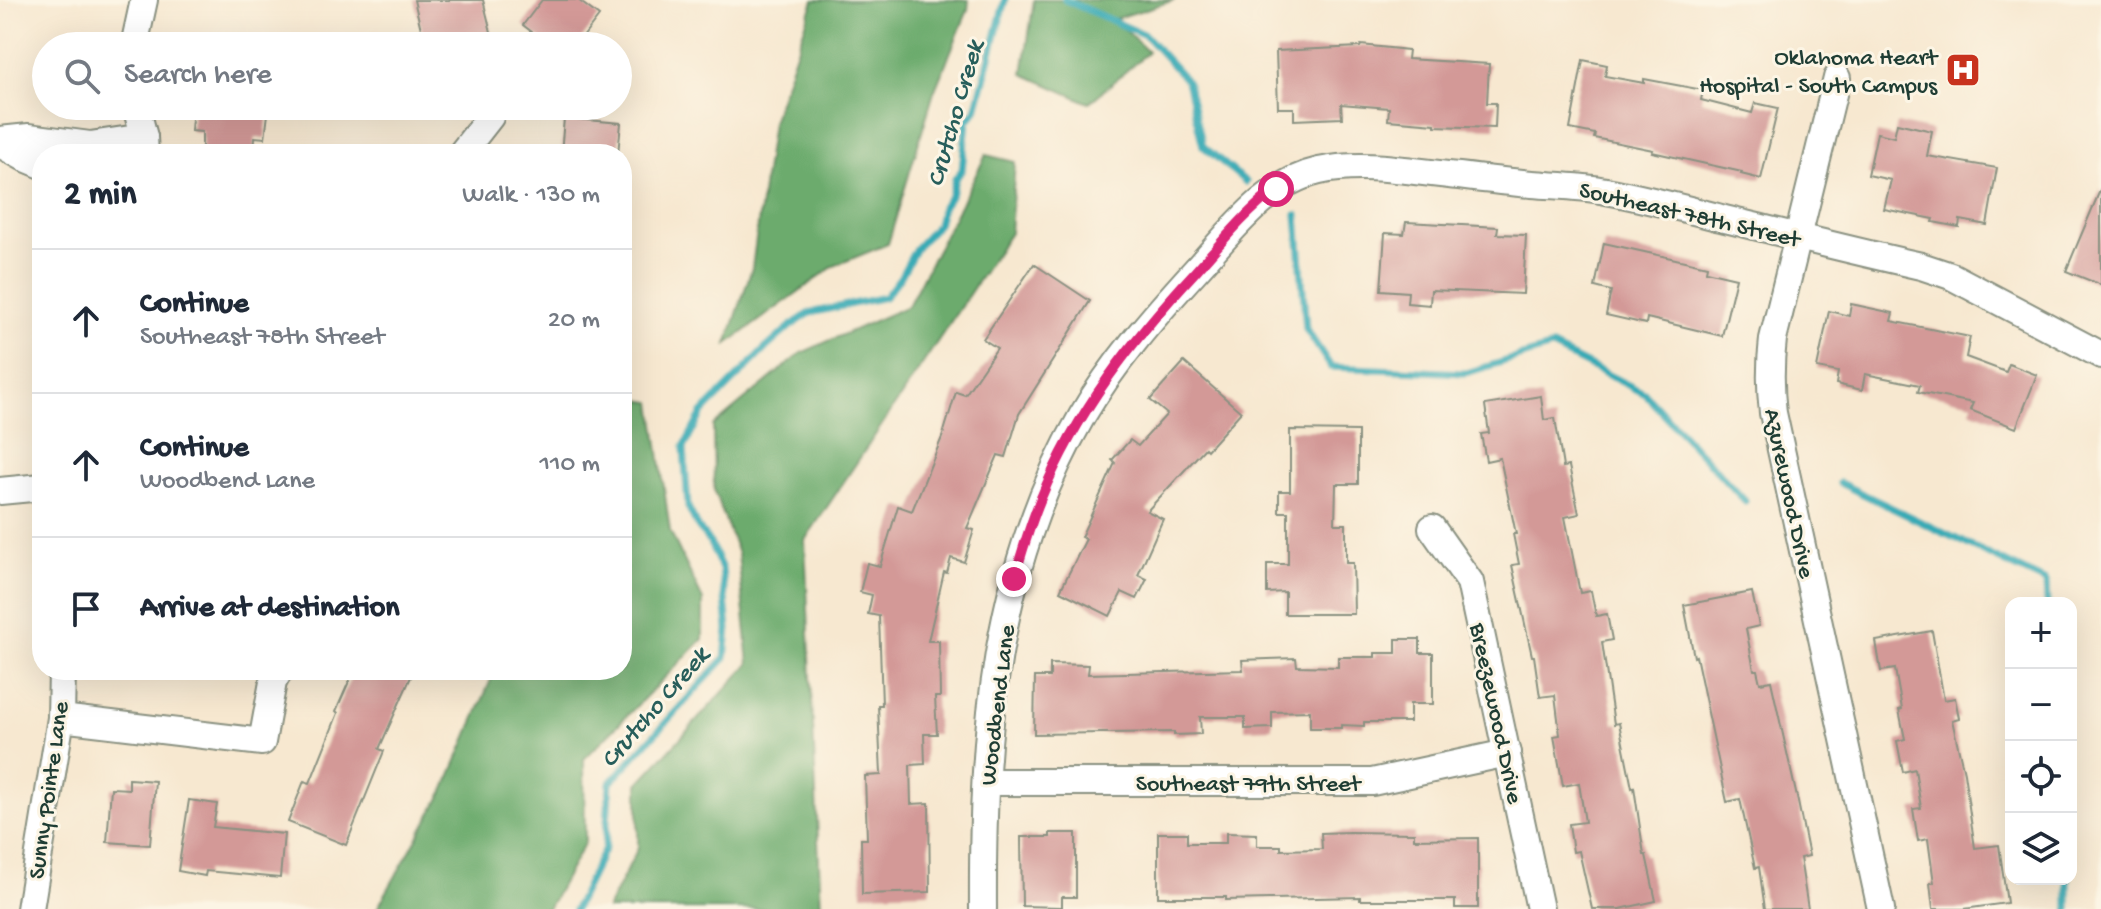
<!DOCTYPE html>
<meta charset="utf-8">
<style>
:root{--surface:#fff;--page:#f6f6f7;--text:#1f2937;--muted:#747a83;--line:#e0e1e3}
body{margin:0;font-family:"Gochi Hand",sans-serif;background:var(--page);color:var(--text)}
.controls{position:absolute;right:24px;bottom:24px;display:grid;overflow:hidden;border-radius:16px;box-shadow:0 8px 32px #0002}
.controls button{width:72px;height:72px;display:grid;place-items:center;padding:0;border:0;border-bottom:2px solid var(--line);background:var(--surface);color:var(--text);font:40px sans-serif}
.stop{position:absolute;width:24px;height:24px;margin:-18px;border:6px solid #db2777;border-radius:50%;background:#fff}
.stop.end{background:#db2777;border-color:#fff;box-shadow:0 2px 8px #0008}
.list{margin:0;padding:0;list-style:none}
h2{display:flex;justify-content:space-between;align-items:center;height:104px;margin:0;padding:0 32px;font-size:34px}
h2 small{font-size:26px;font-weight:400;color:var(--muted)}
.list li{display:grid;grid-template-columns:52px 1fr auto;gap:24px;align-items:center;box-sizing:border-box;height:144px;padding:0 32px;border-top:2px solid var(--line)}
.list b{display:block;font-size:30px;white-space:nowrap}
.list p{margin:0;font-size:26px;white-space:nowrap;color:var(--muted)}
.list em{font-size:26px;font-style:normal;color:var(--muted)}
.icon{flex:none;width:44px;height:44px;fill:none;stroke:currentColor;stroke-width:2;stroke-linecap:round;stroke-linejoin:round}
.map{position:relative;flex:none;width:2101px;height:909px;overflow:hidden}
.search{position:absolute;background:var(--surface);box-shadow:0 8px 32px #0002;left:32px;top:32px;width:600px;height:88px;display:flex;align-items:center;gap:20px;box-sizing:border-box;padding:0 28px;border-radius:44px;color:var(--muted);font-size:30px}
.panel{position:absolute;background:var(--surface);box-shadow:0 8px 32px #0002;left:32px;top:144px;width:600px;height:536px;border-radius:32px}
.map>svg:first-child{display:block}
</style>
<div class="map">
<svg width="2101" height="909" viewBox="0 0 2101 909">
<rect width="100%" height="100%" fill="#fcf5e5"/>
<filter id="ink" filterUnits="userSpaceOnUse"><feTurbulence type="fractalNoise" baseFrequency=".0125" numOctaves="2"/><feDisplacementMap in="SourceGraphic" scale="16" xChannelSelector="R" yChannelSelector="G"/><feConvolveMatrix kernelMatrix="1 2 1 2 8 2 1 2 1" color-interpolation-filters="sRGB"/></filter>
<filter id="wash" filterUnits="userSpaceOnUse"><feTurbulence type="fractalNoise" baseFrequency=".006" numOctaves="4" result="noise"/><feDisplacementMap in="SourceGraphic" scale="32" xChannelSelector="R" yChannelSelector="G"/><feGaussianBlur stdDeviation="1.8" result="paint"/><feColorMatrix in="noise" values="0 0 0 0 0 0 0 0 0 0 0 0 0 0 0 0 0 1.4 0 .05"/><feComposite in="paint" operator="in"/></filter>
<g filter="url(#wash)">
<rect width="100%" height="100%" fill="#f7e8d0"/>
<g fill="#6cab6d" stroke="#467450" stroke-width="2">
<path d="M 814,0 L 969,0 L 968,10 L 934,92 L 888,244 L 834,266 L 727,344 L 752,268 L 772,122 Z"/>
<path d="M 1034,0 L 1175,0 L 1114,19 L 1148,52 L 1089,103 L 1023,74 Z"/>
<path d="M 986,155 L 1015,162 L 1010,233 L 805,540 L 821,909 L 607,909 L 638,848 L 638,784 L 749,664 L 738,554 L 714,490 L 713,426 L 801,353 L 908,306 Z"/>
<path d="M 622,397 L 652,402 L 670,531 L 703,600 L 703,639 L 584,759 L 585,842 L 548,909 L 377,909 L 445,789 L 495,670 L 622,670 Z"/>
</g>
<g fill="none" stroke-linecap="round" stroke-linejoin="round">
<g stroke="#39aab5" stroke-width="7">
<path d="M 1065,0 L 1145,35 L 1187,81 L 1203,146 L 1246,182"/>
<path d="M 1297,215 L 1306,329 L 1331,367 L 1466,373 L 1552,347 L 1644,393 L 1745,501"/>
<path d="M 1840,483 L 2046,582 L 2047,603"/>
<path d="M 2068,879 L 2068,909"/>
<path d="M 575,909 L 605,848 L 610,783 L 725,658 L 728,629 L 722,569 L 710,543 L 698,527 L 688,507 L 684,447 L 692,432 L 702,413 L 766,348 L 792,325 L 810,313 L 885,297 L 901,276 L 916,248 L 938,224 L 942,208 L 951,195 L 955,179 L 962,170 L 967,121 L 976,110 L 1005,0"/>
</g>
</g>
<g id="blocks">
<g fill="#d39997">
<path d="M 414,0 L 483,0 L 492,36 L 452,46 L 425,46 Z"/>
<path d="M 542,0 L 578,0 L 599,16 L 576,46 L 550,46 L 523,25 Z"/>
<path d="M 1361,45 L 1408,50 L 1407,59 L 1489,64 L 1487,103 L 1496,103 L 1495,128 L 1435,126 L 1435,124 L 1388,120 L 1389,108 L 1341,104 L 1342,118 L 1294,120 L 1294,108 L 1278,108 L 1276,51 L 1360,47 Z"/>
<path d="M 1583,60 L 1607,65 L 1605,76 L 1644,83 L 1644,79 L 1703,90 L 1701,100 L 1752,113 L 1755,103 L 1778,108 L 1761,179 L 1741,174 L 1742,172 L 1652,152 L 1653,150 L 1594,138 L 1595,134 L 1570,129 Z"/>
<path d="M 193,106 L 269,106 L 265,138 L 255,137 L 254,154 L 202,154 L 202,132 L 191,131 Z"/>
<path d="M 564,118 L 621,123 L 618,154 L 561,154 Z"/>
<path d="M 1897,123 L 1932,131 L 1927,156 L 1997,168 L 1987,225 L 1960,220 L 1959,227 L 1933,222 L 1934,219 L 1884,209 L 1891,180 L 1868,175 L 1877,133 L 1894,137 Z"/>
<path d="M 2101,188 L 2101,285 L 2066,271 Z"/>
<path d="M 1406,222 L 1498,227 L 1497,234 L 1526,235 L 1523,294 L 1431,290 L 1430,305 L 1407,303 L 1408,292 L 1381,290 L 1385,233 L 1404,234 Z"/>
<path d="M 1604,243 L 1707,266 L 1706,271 L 1736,278 L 1722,336 L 1647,318 L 1646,324 L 1606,315 L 1611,291 L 1595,287 Z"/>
<path d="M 1034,264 L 1090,301 L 1019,414 L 1006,457 L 998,455 L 967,528 L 974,530 L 964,562 L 951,558 L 947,573 L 944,572 L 928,641 L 939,641 L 940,697 L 935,697 L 937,734 L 924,734 L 925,764 L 910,765 L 911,804 L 929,803 L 930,892 L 862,894 L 861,839 L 867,839 L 865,776 L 881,775 L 878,705 L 882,705 L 879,616 L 868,614 L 872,595 L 860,592 L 867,563 L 880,566 L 898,506 L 912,511 L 943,435 L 956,392 L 965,395 L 997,348 L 983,339 Z"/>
<path d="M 1851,304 L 1893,313 L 1891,321 L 1970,337 L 1966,357 L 2006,372 L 2009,364 L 2037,375 L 2016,428 L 1970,410 L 1973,403 L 1918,392 L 1920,385 L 1865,374 L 1862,390 L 1836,384 L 1838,372 L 1817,368 L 1829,311 L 1849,316 Z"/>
<path d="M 1184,362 L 1241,412 L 1207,450 L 1205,448 L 1147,511 L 1163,519 L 1138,575 L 1147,579 L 1137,599 L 1122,592 L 1110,616 L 1060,591 L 1086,539 L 1081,537 L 1115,463 L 1112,460 L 1130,440 L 1138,446 L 1167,414 L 1150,400 Z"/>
<path d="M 1541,396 L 1544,420 L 1555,418 L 1563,467 L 1569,466 L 1579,514 L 1565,517 L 1580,593 L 1591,591 L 1596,616 L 1607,614 L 1612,640 L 1602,642 L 1614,724 L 1619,723 L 1632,788 L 1634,787 L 1644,855 L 1646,855 L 1656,901 L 1620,909 L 1592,909 L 1579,851 L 1573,852 L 1569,824 L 1585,822 L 1579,783 L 1563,786 L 1554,736 L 1560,735 L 1555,695 L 1540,697 L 1534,656 L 1532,656 L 1512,565 L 1519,564 L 1513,534 L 1516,534 L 1500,458 L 1486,461 L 1481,434 L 1489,433 L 1485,405 Z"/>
<path d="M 1290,430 L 1358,431 L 1358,484 L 1336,484 L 1335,524 L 1346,524 L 1346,563 L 1353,563 L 1354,614 L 1285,614 L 1285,592 L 1267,593 L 1267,564 L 1288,564 L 1288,512 L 1279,512 L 1279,491 L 1290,491 Z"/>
<path d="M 1752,592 L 1759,626 L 1746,629 L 1754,670 L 1757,670 L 1760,683 L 1771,681 L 1798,802 L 1809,856 L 1800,858 L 1808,909 L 1765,909 L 1759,867 L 1755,868 L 1740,799 L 1727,802 L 1696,656 L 1694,657 L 1684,605 Z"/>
<path d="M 1932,631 L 1944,700 L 1955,698 L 1959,718 L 1952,720 L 1964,773 L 1975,848 L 1999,845 L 2007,903 L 1964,909 L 1933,909 L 1930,883 L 1934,883 L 1928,839 L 1918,841 L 1913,809 L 1921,808 L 1915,769 L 1903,772 L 1897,741 L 1905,739 L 1899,710 L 1902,709 L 1895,669 L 1881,671 L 1876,641 Z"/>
<path d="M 1396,639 L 1420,639 L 1420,653 L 1433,653 L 1433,704 L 1410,704 L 1410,722 L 1364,722 L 1364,726 L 1341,725 L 1341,728 L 1310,728 L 1310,711 L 1272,712 L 1272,728 L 1245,729 L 1245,717 L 1200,717 L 1201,734 L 1174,735 L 1174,732 L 1034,734 L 1035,677 L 1050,677 L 1050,664 L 1089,665 L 1088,674 L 1243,670 L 1242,660 L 1296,658 L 1297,666 L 1338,667 L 1338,657 L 1375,657 L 1375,653 L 1396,653 Z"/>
<path d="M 354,670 L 414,670 L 379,749 L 384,751 L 346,845 L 288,822 L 304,781 L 310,783 L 338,713 L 336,711 Z"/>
<path d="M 129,779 L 155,781 L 150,845 L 107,842 L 111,788 L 129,789 Z"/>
<path d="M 189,800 L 217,804 L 213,827 L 284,834 L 280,878 L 206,871 L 205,876 L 178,871 Z"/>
<path d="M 1350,832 L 1414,833 L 1414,839 L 1478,838 L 1478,908 L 1455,908 L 1455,900 L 1360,900 L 1360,897 L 1226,900 L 1226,897 L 1158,897 L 1158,833 L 1187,833 L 1187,843 L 1226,843 L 1226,833 L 1257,834 L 1257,846 L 1281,846 L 1281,850 L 1322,849 L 1321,833 Z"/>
<path d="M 1050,833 L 1076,833 L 1076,897 L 1062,897 L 1062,907 L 1022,906 L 1021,837 L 1050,837 Z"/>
</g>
</g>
</g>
<g filter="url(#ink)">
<use href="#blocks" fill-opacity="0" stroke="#8b9282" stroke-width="2"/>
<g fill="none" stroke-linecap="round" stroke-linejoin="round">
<g stroke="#8b9282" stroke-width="30">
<g id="minor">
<path d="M 134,46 L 144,0"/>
<path d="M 1837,78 L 1773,339 C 1770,364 1770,388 1773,413 L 1881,909"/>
<path d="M 136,106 L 144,137 L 145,154"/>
<path d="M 0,140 L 29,137 L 90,145 L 144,137"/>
<path d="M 0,144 L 23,157 L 42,165"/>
<path d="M 461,154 L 490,117"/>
<path d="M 0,491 L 42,487"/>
<path d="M 1432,528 L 1470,582 L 1540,909"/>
<path d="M 61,718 L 262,742 L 273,682 L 280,670"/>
<path d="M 986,782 L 1372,782 L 1507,753"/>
<path d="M 30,909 L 61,718 L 62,670"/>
<path d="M 983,909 C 982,735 993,570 1082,416 C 1113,363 1154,316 1195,271 C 1231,232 1265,183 1319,171 C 1364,161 1414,172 1459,176 C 1483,179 1508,182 1532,184 C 1557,186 1581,186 1606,191 C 1644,198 1682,208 1721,218 C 1787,234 1854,251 1921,266 L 1951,276 L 2101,355"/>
</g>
</g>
<use href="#minor" stroke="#fff" stroke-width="26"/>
</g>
</g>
<g fill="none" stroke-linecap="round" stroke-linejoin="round" filter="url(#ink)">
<path stroke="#db2777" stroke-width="10" d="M 1014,579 C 1022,552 1030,524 1041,498 C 1076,412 1133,339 1195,272 C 1221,243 1245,213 1276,189"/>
</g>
<defs>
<g id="hospital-square" transform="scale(1.8)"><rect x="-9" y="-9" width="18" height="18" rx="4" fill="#c8321e" stroke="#fcf5e5"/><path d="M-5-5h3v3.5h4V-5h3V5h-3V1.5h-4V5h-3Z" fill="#fff"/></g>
</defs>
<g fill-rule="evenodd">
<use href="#hospital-square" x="1963" y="70"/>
</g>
<g text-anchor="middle" stroke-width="6" stroke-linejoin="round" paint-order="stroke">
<g font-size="24" fill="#1f3d34" stroke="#fcf5e5" text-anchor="end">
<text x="1937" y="64">Oklahoma Heart<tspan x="1937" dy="28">Hospital - South Campus</tspan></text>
</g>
<g font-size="24" fill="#1f3d34" stroke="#fcf5e5">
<text transform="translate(1690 213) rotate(13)" y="8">Southeast 78th Street</text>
<text transform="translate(1791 493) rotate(78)" y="8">Azurewood Drive</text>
<text transform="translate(996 705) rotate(-83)" y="8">Woodbend Lane</text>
<text transform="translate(1498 713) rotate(78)" y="8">Breezewood Drive</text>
<text x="1248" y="790">Southeast 79th Street</text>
<text transform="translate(47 790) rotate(-82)" y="8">Sunny Pointe Lane</text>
</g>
<g font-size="26" font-style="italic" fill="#275e5b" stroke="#fcf5e5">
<text transform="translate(953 113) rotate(-74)" y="9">Crutcho Creek</text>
<text transform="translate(653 706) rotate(-49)" y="9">Crutcho Creek</text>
</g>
</g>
</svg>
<div class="controls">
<button>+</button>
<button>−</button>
<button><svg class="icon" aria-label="locate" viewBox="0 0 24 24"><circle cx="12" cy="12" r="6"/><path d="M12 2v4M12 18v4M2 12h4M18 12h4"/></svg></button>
<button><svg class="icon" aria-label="layers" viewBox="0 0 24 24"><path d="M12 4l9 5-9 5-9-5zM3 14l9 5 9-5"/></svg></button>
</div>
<div class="stop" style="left:1276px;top:189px"></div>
<div class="stop end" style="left:1014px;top:579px"></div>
<div class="search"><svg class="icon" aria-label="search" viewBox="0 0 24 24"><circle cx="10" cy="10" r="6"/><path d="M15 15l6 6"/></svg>Search here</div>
<section class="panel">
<h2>2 min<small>Walk · 130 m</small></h2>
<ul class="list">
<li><svg class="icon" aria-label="ahead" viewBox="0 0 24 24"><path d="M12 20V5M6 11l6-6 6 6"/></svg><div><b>Continue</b><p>Southeast 78th Street</p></div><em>20 m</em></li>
<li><svg class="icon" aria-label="ahead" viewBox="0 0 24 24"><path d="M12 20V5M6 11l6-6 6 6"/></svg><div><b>Continue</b><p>Woodbend Lane</p></div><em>110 m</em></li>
<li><svg class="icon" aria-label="arrive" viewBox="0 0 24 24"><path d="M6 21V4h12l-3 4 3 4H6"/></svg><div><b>Arrive at destination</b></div></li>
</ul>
</section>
</div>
